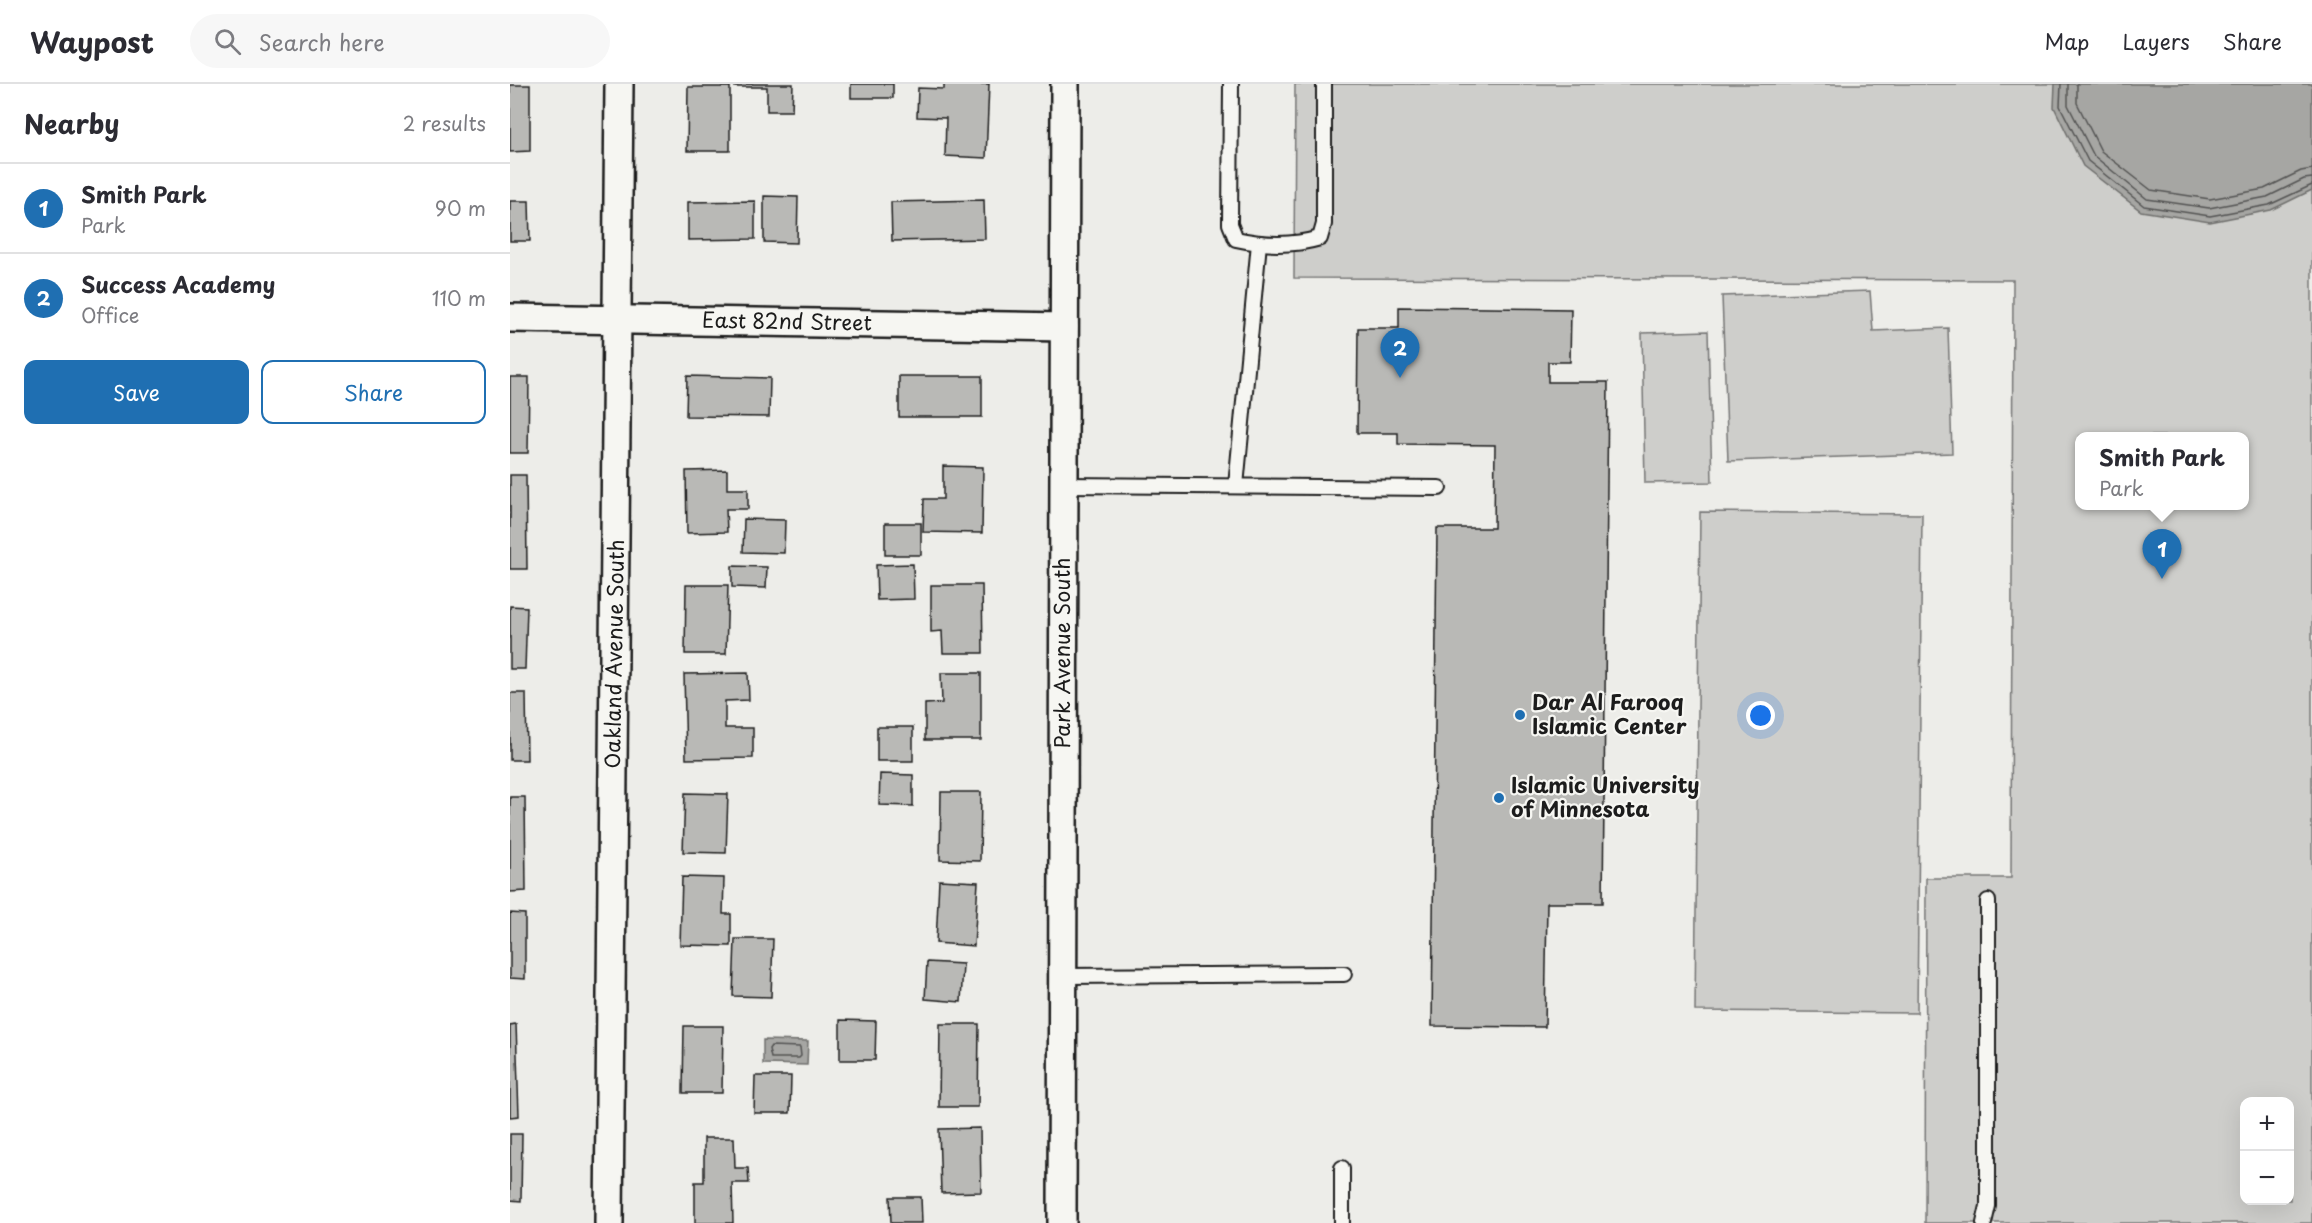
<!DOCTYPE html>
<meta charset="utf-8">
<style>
:root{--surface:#fff;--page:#f7f7f7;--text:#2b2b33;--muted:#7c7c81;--line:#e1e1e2;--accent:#1f6fb2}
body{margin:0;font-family:"Playpen Sans",sans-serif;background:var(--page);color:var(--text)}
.controls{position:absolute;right:18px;bottom:18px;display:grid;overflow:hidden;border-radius:12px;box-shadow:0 6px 24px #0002}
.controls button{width:54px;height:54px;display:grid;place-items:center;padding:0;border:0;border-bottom:2px solid var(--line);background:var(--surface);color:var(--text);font:30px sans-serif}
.you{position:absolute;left:1251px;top:632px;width:21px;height:21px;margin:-15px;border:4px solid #fff;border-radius:50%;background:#1a73e8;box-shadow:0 0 0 9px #1a73e833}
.badge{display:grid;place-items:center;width:39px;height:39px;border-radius:50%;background:var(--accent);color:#fff;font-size:20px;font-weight:700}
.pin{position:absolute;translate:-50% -50px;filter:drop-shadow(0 2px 3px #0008)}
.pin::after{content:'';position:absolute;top:32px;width:21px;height:18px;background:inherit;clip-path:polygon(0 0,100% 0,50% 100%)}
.popup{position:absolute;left:1565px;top:348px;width:174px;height:78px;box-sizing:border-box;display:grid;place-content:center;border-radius:12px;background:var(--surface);filter:drop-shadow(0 2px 4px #0005);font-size:20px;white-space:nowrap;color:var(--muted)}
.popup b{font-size:22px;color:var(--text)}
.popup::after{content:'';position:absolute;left:50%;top:100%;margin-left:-12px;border:12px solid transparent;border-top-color:var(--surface)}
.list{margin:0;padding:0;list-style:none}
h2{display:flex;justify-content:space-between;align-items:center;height:78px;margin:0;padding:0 24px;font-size:26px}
h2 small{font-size:20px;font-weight:400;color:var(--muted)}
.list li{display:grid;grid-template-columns:39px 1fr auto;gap:18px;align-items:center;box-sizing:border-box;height:90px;padding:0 24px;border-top:2px solid var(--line)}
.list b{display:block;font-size:22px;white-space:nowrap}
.list p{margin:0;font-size:20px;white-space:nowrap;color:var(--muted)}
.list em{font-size:20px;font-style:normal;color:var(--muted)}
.actions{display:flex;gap:12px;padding:18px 24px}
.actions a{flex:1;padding:14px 0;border:2px solid var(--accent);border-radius:12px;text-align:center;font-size:21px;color:var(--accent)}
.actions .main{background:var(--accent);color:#fff}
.icon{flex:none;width:33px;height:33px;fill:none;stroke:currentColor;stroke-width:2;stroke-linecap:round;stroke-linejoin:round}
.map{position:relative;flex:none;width:1802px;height:1139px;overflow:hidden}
header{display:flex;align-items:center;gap:36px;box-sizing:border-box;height:84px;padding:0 30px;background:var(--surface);border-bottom:2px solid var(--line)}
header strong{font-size:28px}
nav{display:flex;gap:33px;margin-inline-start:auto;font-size:21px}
.search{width:420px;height:54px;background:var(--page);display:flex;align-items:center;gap:15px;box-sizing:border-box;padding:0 21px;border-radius:33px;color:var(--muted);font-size:22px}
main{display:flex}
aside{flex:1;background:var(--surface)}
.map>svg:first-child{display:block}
</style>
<header>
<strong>Waypost</strong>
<div class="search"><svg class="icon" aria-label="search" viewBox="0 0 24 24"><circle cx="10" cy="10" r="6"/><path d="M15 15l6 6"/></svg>Search here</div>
<nav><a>Map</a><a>Layers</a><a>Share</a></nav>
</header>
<main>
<aside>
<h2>Nearby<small>2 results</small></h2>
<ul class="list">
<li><span class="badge">1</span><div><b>Smith Park</b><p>Park</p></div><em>90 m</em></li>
<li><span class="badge">2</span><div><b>Success Academy</b><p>Office</p></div><em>110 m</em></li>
</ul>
<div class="actions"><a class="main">Save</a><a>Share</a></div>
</aside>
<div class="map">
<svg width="1802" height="1139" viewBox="0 0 1802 1139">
<rect width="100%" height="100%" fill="#edede9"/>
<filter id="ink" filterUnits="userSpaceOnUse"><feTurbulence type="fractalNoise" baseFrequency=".0167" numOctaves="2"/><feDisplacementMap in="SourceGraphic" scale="12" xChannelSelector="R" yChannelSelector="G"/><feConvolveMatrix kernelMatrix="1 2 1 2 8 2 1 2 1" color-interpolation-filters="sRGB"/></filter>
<g filter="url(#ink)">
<g fill="#cececb" stroke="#757574" stroke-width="1.5" fill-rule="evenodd">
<path d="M 785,0 L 1802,0 L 1802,1139 L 1415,1139 L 1416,794 L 1501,794 L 1503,196 L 784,194 ZM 1570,352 L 1734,352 L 1734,422 L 1570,422 ZM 1734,1018 L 1780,1018 L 1780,1116 L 1734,1116 Z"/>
<path d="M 1360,207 L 1363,247 L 1438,244 L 1442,369 L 1218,377 L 1212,212 Z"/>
<path d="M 1198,247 L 1202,398 L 1135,399 L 1132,249 Z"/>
<path d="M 1190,428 L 1412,430 L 1407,929 L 1185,927 Z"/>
</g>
<g fill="#a6a6a3" stroke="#6f6f6d" stroke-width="1.5">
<path d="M 1545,0 L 1802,0 L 1802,106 L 1761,126 L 1700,138 L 1631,127 L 1573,82 L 1544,23 Z"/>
<path d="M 253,956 L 298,957 L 297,981 L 253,980 Z"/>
</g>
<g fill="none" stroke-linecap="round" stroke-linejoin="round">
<g stroke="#535352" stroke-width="1.5">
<path d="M 1551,0 L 1550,22 L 1578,77 L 1634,122 L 1700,132 L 1759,121 L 1802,101"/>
<path d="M 1558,0 L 1558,21 L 1584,72 L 1637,115 L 1699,124 L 1757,113 L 1794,95 L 1802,94"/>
<path d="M 1567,0 L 1567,19 L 1591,67 L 1641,106 L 1700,115 L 1754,105 L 1791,87 L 1802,85"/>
<path d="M 261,962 L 290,963 L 291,972 L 289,974 L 261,974 L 259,965 Z"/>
</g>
</g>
<g fill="#b9b9b6" stroke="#1c1c1c" stroke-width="1.5">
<path d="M 225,0 L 283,0 L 282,27 L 257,27 L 257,3 L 225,3 Z"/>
<rect x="341" y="0" width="42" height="14"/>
<path d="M 434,0 L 479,0 L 476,74 L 435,72 L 436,34 L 407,33 L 408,4 L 434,5 Z"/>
<path d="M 0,1 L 20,1 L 20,67 L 0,68 Z"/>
<path d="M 178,3 L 220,3 L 220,67 L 177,67 Z"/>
<path d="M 254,112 L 288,113 L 287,159 L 254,158 Z"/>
<path d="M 474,116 L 475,155 L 382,157 L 381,118 Z"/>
<path d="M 0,117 L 19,117 L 20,157 L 0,157 Z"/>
<path d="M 245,117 L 245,155 L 178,156 L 178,118 Z"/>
<path d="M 889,223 L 1061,225 L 1060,278 L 1038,278 L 1038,298 L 1098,298 L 1093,819 L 1037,819 L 1035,943 L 922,942 L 927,444 L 984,444 L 985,361 L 888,360 L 888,349 L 847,349 L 848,244 L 889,244 Z"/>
<path d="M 177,292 L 260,294 L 259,333 L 176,332 Z"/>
<rect x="389" y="292" width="83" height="41"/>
<path d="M 0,293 L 19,293 L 18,369 L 0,369 Z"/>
<path d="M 433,382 L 473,383 L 472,449 L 413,448 L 414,415 L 433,415 Z"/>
<path d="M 217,386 L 217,405 L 238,405 L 238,425 L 216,425 L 217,448 L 177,449 L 176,387 Z"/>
<path d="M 0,391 L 16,391 L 17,485 L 0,485 Z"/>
<path d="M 234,435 L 275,436 L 274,469 L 233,468 Z"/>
<rect x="375" y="439" width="36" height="32"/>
<path d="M 403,480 L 404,515 L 367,516 L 366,481 Z"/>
<path d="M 222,482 L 257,483 L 256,504 L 222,503 Z"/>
<path d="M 176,501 L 218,501 L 216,570 L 175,570 Z"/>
<path d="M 421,501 L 472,501 L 473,569 L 433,569 L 432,547 L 421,548 Z"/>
<path d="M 0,522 L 17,523 L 15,585 L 0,585 Z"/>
<path d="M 238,589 L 239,616 L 215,617 L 215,644 L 243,644 L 243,674 L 176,675 L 174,590 Z"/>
<path d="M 431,589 L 471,589 L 471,656 L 415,656 L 415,620 L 432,619 Z"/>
<path d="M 0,609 L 16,609 L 17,676 L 0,676 Z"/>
<rect x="367" y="643" width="36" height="34"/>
<path d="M 370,690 L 403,691 L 403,722 L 369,721 Z"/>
<path d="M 431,708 L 471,708 L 470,777 L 430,776 Z"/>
<path d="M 175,709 L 218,710 L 216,769 L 173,768 Z"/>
<path d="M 0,713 L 15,713 L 16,807 L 0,808 Z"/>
<path d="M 172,793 L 214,794 L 213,830 L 221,830 L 221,862 L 170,861 Z"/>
<path d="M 429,796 L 468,798 L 464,862 L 426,859 Z"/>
<path d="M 0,829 L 15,830 L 15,895 L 0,894 Z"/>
<path d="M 225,855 L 263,855 L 261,913 L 223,912 Z"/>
<path d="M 417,878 L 453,880 L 451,918 L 415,915 Z"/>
<path d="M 330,936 L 366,937 L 365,976 L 330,976 Z"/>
<path d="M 6,940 L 9,1032 L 0,1033 L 0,941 Z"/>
<path d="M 430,940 L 469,940 L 468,1023 L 429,1023 Z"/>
<path d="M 174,942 L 213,942 L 212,1009 L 173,1009 Z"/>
<path d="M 245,992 L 281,992 L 280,1029 L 244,1029 Z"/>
<path d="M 470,1044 L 471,1108 L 431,1109 L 429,1045 Z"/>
<path d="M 0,1050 L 12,1050 L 11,1117 L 0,1116 Z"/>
<path d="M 194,1054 L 224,1054 L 225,1084 L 238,1084 L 239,1099 L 222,1099 L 223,1139 L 185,1139 L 185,1098 L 194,1098 Z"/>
<path d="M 380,1113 L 411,1113 L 412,1139 L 381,1139 Z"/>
</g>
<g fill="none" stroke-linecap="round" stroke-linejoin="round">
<g stroke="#1c1c1c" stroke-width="18">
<g id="service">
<path d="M 721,0 L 720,140 L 726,155 C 753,161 783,162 810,154 L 814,140 L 814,0"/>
<path d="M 553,401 L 929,404"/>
<path d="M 726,402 L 749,159"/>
<path d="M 552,892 L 834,890"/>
<path d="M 832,1139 L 832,1084"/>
<path d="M 1474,1139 L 1478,1122 L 1478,817"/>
</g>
</g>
<g stroke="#1c1c1c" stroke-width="32">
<g id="minor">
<path d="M 0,234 L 554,243"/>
<path d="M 99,1139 L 109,0"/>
<path d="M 552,1139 L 555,0"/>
</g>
</g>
<use href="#service" stroke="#f6f6f2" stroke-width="14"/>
<use href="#minor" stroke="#f6f6f2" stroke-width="27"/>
</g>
</g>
<g fill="#1f6fb2" stroke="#f6f6f2" stroke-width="2">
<circle cx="1010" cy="631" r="6"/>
<circle cx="989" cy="714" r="6"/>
</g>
<g text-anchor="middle" stroke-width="4.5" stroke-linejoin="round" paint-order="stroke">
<g font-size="21" fill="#1c1c1c" stroke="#f6f6f2">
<text transform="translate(277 238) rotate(1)" y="7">East 82nd Street</text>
<text transform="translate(553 569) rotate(-90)" y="7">Park Avenue South</text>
<text transform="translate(105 570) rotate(-89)" y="7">Oakland Avenue South</text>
</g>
<g font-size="21" font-weight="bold" fill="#1c1c1c" stroke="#f6f6f2" text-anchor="start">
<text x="1022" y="626">Dar Al Farooq<tspan x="1022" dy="24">Islamic Center</tspan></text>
<text x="1001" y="709">Islamic University<tspan x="1001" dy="24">of Minnesota</tspan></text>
</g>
</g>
</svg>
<div class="controls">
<button>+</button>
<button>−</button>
</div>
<div class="you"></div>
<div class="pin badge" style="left:1652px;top:495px">1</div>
<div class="popup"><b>Smith Park</b>Park</div>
<div class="pin badge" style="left:890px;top:294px">2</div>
</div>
</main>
